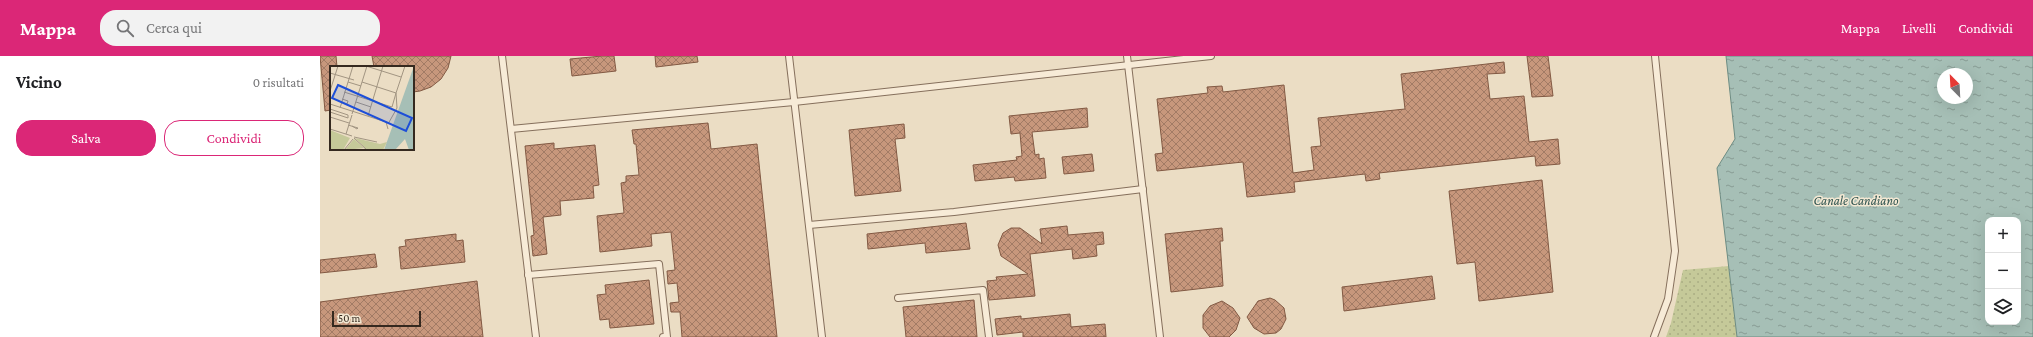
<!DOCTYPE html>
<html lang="it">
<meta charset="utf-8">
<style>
:root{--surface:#fff;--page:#f2f2f2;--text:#202124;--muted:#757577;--line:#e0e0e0;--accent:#db2777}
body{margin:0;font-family:"Crimson Pro",serif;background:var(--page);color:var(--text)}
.controls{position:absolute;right:12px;bottom:12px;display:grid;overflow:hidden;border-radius:8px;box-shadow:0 4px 16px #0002}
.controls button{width:36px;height:36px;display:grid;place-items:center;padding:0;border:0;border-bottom:1px solid var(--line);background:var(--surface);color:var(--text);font:20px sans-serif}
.compass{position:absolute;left:1617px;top:12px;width:36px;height:36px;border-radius:50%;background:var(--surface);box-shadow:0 4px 16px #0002;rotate:336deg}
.scale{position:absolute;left:12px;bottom:10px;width:89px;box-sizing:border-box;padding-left:4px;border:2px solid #35291f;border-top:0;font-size:11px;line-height:14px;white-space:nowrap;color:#35291f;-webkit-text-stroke:3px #f3e8d3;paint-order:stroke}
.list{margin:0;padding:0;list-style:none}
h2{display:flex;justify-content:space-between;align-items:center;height:52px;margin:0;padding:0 16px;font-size:17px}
h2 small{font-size:13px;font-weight:400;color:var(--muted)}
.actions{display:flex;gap:8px;padding:12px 16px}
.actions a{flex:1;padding:9px 0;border:1px solid var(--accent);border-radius:16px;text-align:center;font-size:14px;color:var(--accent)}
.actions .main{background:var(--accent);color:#fff}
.icon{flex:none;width:22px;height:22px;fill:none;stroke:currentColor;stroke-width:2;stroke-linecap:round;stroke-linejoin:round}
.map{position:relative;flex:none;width:1713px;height:281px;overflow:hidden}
header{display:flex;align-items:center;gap:24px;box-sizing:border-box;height:56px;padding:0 20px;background:var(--accent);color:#fff}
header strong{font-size:19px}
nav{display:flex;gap:22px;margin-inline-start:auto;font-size:14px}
.search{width:280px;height:36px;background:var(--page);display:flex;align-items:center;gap:10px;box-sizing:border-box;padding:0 14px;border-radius:16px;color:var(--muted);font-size:15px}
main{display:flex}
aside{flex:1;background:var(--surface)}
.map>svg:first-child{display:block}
</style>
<header>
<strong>Mappa</strong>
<div class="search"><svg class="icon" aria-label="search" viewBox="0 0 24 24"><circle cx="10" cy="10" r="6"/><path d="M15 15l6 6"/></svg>Cerca qui</div>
<nav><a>Mappa</a><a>Livelli</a><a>Condividi</a></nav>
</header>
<main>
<aside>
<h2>Vicino<small>0 risultati</small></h2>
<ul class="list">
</ul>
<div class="actions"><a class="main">Salva</a><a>Condividi</a></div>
</aside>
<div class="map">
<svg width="1713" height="281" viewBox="0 0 1713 281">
<defs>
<pattern id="grass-dots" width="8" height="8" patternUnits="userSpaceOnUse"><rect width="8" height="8" fill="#c5c999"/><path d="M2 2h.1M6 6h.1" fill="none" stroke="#aaad83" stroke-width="1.8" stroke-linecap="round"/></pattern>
<pattern id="water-ripples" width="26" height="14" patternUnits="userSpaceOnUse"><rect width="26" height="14" fill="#a6bfb6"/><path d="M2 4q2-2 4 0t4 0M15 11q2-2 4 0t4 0" fill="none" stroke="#889b93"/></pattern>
<pattern id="building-cross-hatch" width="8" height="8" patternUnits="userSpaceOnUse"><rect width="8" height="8" fill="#c7977c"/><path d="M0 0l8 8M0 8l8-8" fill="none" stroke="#a27b65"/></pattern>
</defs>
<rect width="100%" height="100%" fill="#ebddc4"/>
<path fill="url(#grass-dots)" d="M 1409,210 L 1417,281 L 1346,281 L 1351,267 L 1363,214 Z"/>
<path fill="url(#water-ripples)" stroke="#6d8c83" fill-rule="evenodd" d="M 1406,0 L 1713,0 L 1713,281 L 1417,281 L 1397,112 L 1415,83 ZM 1623,18 L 1647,18 L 1647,42 L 1623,42 ZM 1668,164 L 1698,164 L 1698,266 L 1668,266 Z"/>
<g fill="url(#building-cross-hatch)" stroke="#825943">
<path d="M 0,0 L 16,0 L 17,11 L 11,11 L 11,54 L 5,55 Z"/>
<path d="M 52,0 L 131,0 L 128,12 L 121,23 L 111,31 L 100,35 L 93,36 L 93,11 L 54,11 Z"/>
<path d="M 282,0 L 294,0 L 296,15 L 252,20 L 250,3 Z"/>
<path d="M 335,0 L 377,0 L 378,6 L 336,11 Z"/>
<path d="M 1207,0 L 1228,0 L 1233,40 L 1212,41 Z"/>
<path d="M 1184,6 L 1185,17 L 1167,18 L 1170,43 L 1204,40 L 1209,86 L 1238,83 L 1240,108 L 1216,110 L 1215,100 L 1059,117 L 1060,123 L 1046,125 L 1045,118 L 974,126 L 975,136 L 927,141 L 923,106 L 837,115 L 835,98 L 843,97 L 837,43 L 888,37 L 887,31 L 902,30 L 903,36 L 964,29 L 973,117 L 994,114 L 991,91 L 1001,90 L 998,62 L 1085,53 L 1081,18 Z"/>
<path d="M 767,52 L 768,71 L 712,76 L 715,99 L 719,98 L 719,103 L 724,102 L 726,122 L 695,125 L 694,121 L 655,125 L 653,109 L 697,104 L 696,101 L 702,100 L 700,77 L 691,78 L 689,60 Z"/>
<path d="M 388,67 L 391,93 L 437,88 L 457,281 L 362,281 L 360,256 L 351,256 L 350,247 L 359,246 L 357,227 L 348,228 L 347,215 L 355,214 L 351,176 L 331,178 L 332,190 L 280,196 L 277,160 L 304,157 L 301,127 L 306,126 L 306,120 L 319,119 L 316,88 L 314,88 L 312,74 Z"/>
<path d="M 584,68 L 585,82 L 575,83 L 581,135 L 535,140 L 529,74 Z"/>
<path d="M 234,87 L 234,93 L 275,89 L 279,129 L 273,130 L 274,142 L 240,145 L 241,159 L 223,161 L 227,198 L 213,200 L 211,180 L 214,179 L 205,90 Z"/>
<path d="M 772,98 L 774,115 L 744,118 L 742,101 Z"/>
<path d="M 1222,124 L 1233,236 L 1159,245 L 1155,206 L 1137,208 L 1129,135 Z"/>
<path d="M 646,167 L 650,193 L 606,197 L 605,187 L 548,193 L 547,178 Z"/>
<path d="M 747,170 L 748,179 L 783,176 L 784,188 L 776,189 L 777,200 L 753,203 L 752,193 L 710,198 L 715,240 L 669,244 L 667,225 L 677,224 L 676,221 L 708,218 L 681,200 L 678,189 L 683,177 L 691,172 L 700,172 L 722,188 L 720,173 Z"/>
<path d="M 902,172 L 903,185 L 900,185 L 903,230 L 851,236 L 845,178 Z"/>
<path d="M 136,178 L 136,185 L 143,184 L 145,206 L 81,213 L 79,191 L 86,190 L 85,184 Z"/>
<path d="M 55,198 L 57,211 L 0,217 L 0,204 Z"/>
<path d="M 1112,220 L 1115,243 L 1024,255 L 1022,231 Z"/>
<path d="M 329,224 L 334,268 L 290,272 L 289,263 L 280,264 L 277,239 L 286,238 L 285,229 Z"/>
<path d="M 157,225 L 163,281 L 0,281 L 0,246 Z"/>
<path d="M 950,242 L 955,244 L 964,252 L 966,263 L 961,273 L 956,277 L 944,278 L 934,272 L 927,261 L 938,245 Z"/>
<path d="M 654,244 L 657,281 L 586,281 L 583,251 Z"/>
<path d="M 902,245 L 913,252 L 920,262 L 916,274 L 909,281 L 890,281 L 883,272 L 883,259 L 890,250 Z"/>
<path d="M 750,258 L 751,271 L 785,268 L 786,281 L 703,281 L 703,276 L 677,279 L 675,263 L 701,260 L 701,263 Z"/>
</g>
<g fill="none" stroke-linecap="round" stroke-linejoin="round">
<g stroke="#856f5c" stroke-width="8">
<g id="service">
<path d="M 182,0 L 216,281"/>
<path d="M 469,0 L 502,281"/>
<path d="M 807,0 L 840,281"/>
<path d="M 191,73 L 474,46 L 891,0"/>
<path d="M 489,169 L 634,156 L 823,133"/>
<path d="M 208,219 L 339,208 L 347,281 L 343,281"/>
<path d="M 578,242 L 663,234 L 669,281"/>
<path d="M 1334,281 L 1348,243 L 1355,195 L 1335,0"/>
</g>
</g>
<use href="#service" stroke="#f7ebd7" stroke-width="6"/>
</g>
<g text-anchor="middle" stroke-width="3" stroke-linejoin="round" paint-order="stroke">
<g font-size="13" font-style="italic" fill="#2f5450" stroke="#f3e8d3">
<text x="1536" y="149">Canale Candiano</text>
</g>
</g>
<g transform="translate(10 10)">
<rect width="84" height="84" fill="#ebddc4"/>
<path d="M 25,72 L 50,78 L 57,76 L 53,84 L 33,84 L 35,82 Z" fill="#c5c999"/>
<path d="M 0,64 L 20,72 L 13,84 L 0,84 ZM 24,73 L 34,82 L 15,84 Z" fill="#c5c999"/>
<path d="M 84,0 L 84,84 L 79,84 L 75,73 L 65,84 L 54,84 Z" fill="#a6bfb6"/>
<path fill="none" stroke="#a29582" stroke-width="1" d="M 36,0 L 71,11M 0,7 L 24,14M 18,16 L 31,20M 69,18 L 75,0M 0,25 L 8,0M 14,26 L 62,41 L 66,27 L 32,16M 11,36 L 17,38 L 18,35 L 12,33M 26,36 L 41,41M 0,38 L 56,56 L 58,63M 10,42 L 23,0M 0,43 L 18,49 L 18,52 L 0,46M 22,48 L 37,0M 38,50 L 53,0M 0,51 L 19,57M 58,58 L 67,42 L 66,27 L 69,18M 18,59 L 28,62 L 27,63 L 22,60M 0,63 L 22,70M 16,68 L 22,49M 24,71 L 47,76M 24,72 L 37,84M 14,84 L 23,73"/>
<path fill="#1d4ed8" fill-opacity="0.15" stroke="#1d4ed8" stroke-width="2" d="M 8,19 L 82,52 L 76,65 L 2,32 Z"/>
<rect width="84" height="84" fill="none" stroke="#35291f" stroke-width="2"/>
</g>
</svg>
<div class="controls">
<button>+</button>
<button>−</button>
<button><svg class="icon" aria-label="layers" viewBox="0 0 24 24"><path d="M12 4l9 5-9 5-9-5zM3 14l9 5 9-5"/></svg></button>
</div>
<svg class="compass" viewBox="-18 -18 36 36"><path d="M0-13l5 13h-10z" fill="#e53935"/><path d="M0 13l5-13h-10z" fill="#757577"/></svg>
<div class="scale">50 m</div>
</div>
</main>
